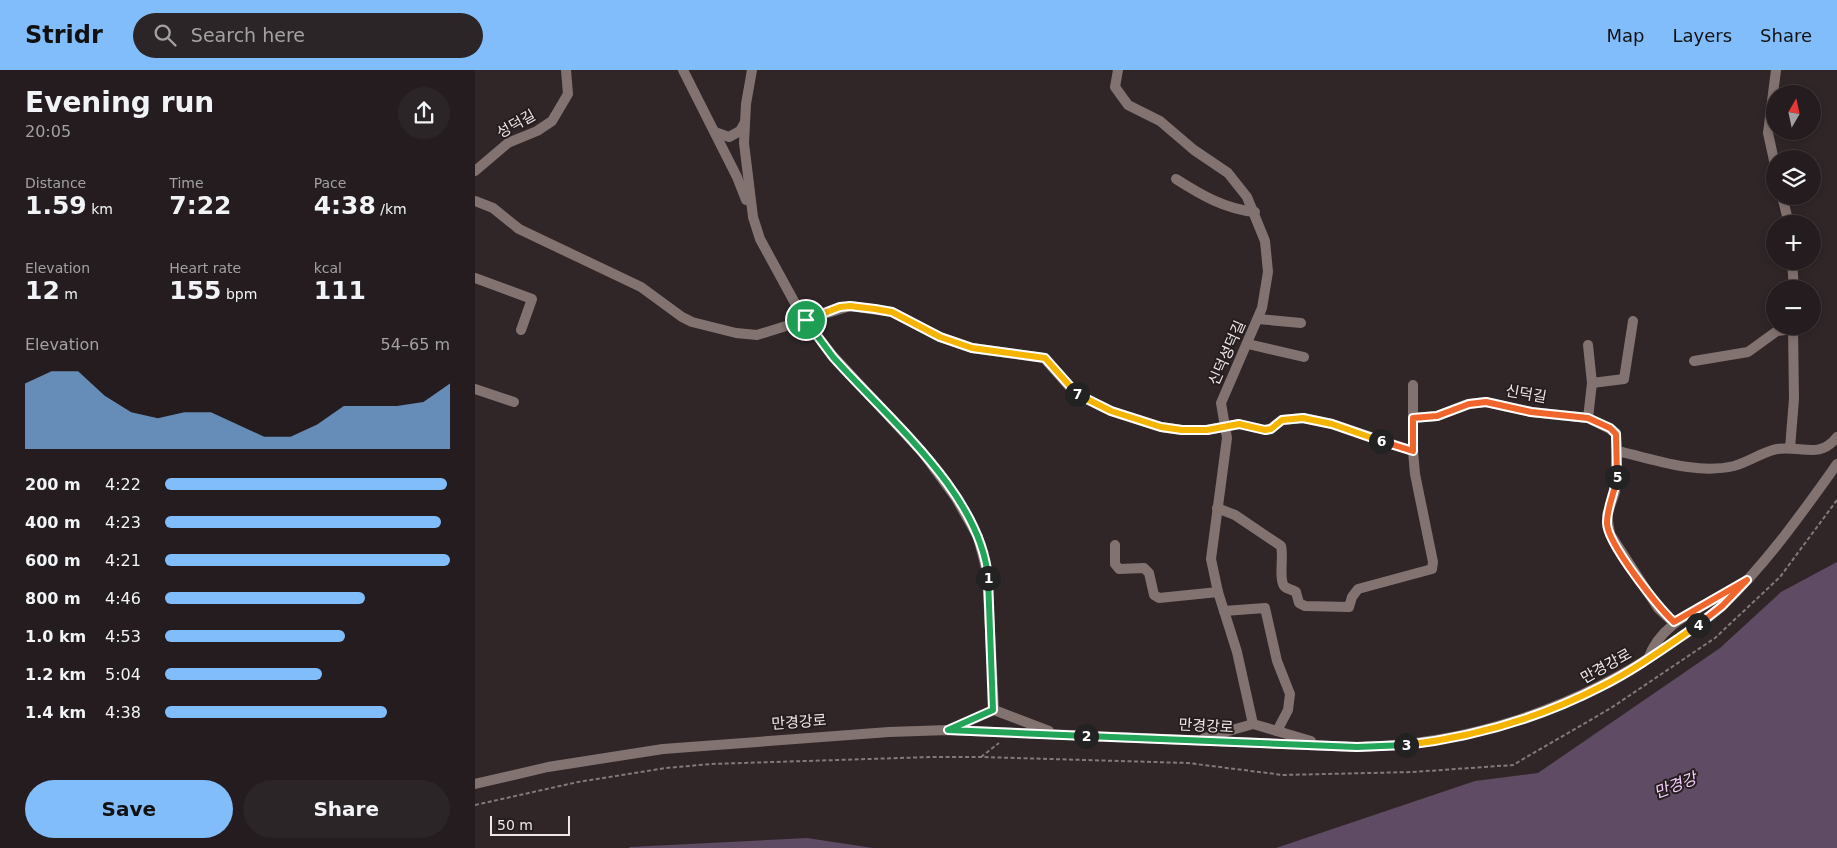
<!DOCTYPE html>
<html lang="en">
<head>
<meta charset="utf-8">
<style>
  body { margin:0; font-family:"DejaVu Sans","Noto Sans KR",sans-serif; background:#2c2527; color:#f1f3f6; height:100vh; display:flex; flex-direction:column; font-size:19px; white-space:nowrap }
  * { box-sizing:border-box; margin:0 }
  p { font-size:16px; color:#a3a1a4 }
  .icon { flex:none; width:28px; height:28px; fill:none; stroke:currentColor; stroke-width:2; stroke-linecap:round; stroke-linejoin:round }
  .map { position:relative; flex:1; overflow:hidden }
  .sheet { display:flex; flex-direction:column; background:#241c1e; width:475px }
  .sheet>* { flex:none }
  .needle { width:32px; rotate:9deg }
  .tools { position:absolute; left:1291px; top:15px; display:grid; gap:10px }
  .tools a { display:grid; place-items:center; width:55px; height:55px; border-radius:50%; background:#241c1e; box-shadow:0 2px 8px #0003,0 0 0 1px #413a3c; font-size:25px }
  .scale { position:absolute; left:15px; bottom:12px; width:80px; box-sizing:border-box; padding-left:5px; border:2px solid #eee7e8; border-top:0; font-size:14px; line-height:18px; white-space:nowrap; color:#eee7e8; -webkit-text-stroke:4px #261d1e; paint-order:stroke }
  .pin { position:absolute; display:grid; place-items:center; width:42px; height:42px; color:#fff; margin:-21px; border:2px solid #fff; border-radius:50%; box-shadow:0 1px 5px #0007 }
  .km { position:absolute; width:25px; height:25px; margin:-12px; border-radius:50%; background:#222; color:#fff; font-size:14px; line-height:25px; text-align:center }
  .round { display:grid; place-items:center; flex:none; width:52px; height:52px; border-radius:26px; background:#2c2527 }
  .overview { display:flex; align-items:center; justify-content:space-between; height:85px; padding:0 25px }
  h1 { font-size:28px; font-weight:800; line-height:38px }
  .stats { display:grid; grid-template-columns:repeat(3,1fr); gap:8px; height:85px; padding:5px 25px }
  .stats div { display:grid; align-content:center }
  .stats b { font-size:25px; font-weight:800 }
  .stats small { font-size:14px; font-weight:400 }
  .stats p { font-size:14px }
  .chart { height:140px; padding:10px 25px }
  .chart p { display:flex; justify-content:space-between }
  .chart svg { width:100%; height:90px; margin-top:5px; fill:#81bdfa; opacity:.7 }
  .action { display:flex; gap:10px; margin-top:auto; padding:10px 25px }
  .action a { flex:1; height:58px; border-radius:30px; background:#81bdfa; color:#111; font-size:20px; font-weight:800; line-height:58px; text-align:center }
  .action a+a { background:#2c2527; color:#f1f3f6 }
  ul { padding:0 25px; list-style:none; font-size:16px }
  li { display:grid; grid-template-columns:80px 60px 1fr; align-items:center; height:38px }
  li i { height:12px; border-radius:6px; background:#81bdfa }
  header { display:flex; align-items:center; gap:30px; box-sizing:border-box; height:70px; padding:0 25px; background:#81bdfa; color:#111 }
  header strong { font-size:24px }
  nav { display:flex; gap:28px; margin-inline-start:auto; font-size:18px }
  .search { width:350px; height:45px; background:#2c2527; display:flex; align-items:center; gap:12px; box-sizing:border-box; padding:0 18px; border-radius:28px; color:#a3a1a4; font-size:19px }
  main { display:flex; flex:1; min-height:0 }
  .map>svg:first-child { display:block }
</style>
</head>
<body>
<header>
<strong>Stridr</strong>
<div class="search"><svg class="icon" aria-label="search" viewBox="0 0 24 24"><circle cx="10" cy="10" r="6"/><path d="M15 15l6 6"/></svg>Search here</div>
<nav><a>Map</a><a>Layers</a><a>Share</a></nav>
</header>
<main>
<section class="sheet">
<div class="overview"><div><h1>Evening run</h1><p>20:05</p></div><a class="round"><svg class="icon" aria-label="share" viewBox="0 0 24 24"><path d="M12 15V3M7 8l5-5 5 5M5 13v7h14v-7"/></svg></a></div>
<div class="stats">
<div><p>Distance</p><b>1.59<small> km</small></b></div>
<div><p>Time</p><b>7:22</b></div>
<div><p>Pace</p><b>4:38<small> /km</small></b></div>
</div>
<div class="stats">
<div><p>Elevation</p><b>12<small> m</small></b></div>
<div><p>Heart rate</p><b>155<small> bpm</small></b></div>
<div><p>kcal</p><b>111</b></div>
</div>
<div class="chart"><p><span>Elevation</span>54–65 m</p>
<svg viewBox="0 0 160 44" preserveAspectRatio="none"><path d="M0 44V12L10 6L20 6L30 18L40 26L50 29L60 26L70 26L80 32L90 38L100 38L110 32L120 23L130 23L140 23L150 21L160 12V44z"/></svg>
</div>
<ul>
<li><b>200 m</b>4:22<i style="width:99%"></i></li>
<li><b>400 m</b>4:23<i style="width:97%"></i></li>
<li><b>600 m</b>4:21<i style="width:100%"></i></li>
<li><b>800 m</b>4:46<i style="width:70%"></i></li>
<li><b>1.0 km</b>4:53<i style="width:63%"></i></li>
<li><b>1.2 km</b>5:04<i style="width:55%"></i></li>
<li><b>1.4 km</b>4:38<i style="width:78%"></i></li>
</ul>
<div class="action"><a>Save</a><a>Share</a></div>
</section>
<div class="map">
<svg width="1362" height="778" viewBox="0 0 1362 778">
  <rect width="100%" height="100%" fill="#302628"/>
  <!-- water -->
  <g fill="#5f4b63">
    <path d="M1362,492v286h-561l199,-67 63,-8 182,-125 61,-56z"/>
    <path d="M332,768l66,10h-244l1,-1z"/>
  </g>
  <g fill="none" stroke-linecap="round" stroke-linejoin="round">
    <!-- path -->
    <g stroke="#82797a" stroke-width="2" stroke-dasharray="4 2.5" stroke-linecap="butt">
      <path d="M506,687l18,-14"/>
      <path d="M0,735l103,-23 88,-14 45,-4 220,-7h50l207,6 95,12 130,-3 100,-7 98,-57 104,-70 65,-61 57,-77"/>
    </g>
    <!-- minor -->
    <g stroke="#837370" stroke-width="10">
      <path d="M208,0l54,107 9,23"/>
      <path d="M277,0l-6,34 -2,39 9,74 7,22 36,66 22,32 15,19 90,97 33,45 22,39 9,35 7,138"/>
      <path d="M643,0l-3,17 13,18 32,16 34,29 34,23 19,24 18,44 3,31 -6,36 -41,95 6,35 -16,121 7,33 19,60 16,72 58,17"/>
      <path d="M240,62l14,5 11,-6 4,-7"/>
      <path d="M1300,95l-7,-32 8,-63"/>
      <path d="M0,101l33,-28 29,-12 15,-10 16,-27 -2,-24"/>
      <path d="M701,109c25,16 49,30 79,33"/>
      <path d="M1307,126l7,28"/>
      <path d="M0,131l18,7 26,21 122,58 41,30 10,5 44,11 21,2 93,-29 42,6 48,25 32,11 72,10 32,36 35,17 50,16 21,3h25l32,-6 26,6 5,-1 12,-9 21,-2 29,6 81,27v-33l24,-2 31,-12 18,-2 45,10 57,6 22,11 6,4 1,18c37,8 79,24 117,15 15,-4 28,-14 43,-17 24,-4 42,11 60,-12"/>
      <path d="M1317,191l2,28"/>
      <path d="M0,208l57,21 -11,31"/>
      <path d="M783,249l43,4"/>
      <path d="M773,274l56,13"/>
      <path d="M1113,275l4,38 -4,35"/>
      <path d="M1219,291l54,-9 29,-21 16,-2"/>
      <path d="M1117,313l32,-4 9,-58"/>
      <path d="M938,315v33"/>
      <path d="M0,319l39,13"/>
      <path d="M1315,378l4,-49 -1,-73"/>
      <path d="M1142,381l-2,41 -8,23 3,19 48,74 16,15"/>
      <path d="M742,438l18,7 46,31c3,10 -3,35 4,41 3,2 8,3 11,5l3,11 6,3 44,1 3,-10 6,-8 74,-20 1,-7 -18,-88 -2,-23"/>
      <path d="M640,475v19l4,5 25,-1 5,5 5,22 5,3 59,-6"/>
      <path d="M749,541l41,-3 12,53 13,33 -2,16 -11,21"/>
      <path d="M1173,589c13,-38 54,-51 86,-71"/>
      <path d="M476,659l43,-19 55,21"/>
      <path d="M729,668l49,-14"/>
      <path d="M0,714l73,-17 115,-18 226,-17 59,-2 409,17c112,-2 220,-39 312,-102 18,-13 38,-25 54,-40 44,-42 79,-92 114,-141"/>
    </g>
  </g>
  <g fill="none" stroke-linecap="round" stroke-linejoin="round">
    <!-- split-1 casing -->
    <g stroke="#fff" stroke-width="10">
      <path id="split-1" d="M331,250c9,13 18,25 27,37 53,60 148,137 155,221"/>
    </g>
    <!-- split-2 casing -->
    <g stroke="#fff" stroke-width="10">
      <path id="split-2" d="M513,508l5,132 -45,20 138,6"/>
    </g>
    <!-- split-3 casing -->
    <g stroke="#fff" stroke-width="10">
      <path id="split-3" d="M611,666l271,11 49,-2"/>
    </g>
    <!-- split-4 casing -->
    <g stroke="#fff" stroke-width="10">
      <path id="split-4" d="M931,675c67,-8 136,-28 196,-59 34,-17 65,-40 96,-61"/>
    </g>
    <!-- split-5 casing -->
    <g stroke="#fff" stroke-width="10">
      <path id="split-5" d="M1142,407c-2,15 -10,30 -10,46 0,20 51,84 67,99l73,-42 -25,26 -24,19"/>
    </g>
    <!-- split-6 casing -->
    <g stroke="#fff" stroke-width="10">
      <path id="split-6" d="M906,371l32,10v-33l24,-2 32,-12 17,-2 45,10 57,6 22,10 6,6 1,43"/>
    </g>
    <!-- split-7 casing -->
    <g stroke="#fff" stroke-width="10">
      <path id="split-7" d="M602,324l34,17 50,16 21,3h25l32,-6 26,6 6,-1 11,-9 21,-2 29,6 49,17"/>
    </g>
    <!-- split-8 casing -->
    <g stroke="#fff" stroke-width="10">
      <path id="split-8" d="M331,250l34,-13 10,-1 25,3 17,3 48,25 32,11 73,10 32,36"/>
    </g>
    <!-- split-1 -->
    <use href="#split-1" stroke="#22a559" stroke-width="6"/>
    <!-- split-2 -->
    <use href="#split-2" stroke="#22a559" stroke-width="6"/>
    <!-- split-3 -->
    <use href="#split-3" stroke="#22a559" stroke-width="6"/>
    <!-- split-4 -->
    <use href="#split-4" stroke="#f5b400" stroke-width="6"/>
    <!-- split-5 -->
    <use href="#split-5" stroke="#f0652b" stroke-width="6"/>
    <!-- split-6 -->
    <use href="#split-6" stroke="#f0652b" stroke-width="6"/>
    <!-- split-7 -->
    <use href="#split-7" stroke="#f5b400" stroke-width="6"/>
    <!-- split-8 -->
    <use href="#split-8" stroke="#f5b400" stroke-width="6"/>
  </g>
  <g text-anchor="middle" stroke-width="4" stroke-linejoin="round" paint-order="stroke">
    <!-- street labels -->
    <g font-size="15" fill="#eee7e8" stroke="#261d1e">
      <text transform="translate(41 54) rotate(-29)" y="5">성덕길</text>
      <text transform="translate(752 283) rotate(-66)" y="5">신덕성덕길</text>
      <text transform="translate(1051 324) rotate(10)" y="5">신덕길</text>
      <text transform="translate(1131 596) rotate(-29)" y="5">만경강로</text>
      <text transform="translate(324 652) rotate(-4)" y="5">만경강로</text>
      <text transform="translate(731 656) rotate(3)" y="5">만경강로</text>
    </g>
    <!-- water labels -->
    <g font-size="16" font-style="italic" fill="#f7d0ff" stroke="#261d1e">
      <text transform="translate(1200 715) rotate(-21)" y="6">만경강</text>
    </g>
  </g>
</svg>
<div class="tools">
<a><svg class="needle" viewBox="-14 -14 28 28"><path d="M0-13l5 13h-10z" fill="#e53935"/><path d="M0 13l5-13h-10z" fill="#a3a1a4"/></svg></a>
<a><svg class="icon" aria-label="layers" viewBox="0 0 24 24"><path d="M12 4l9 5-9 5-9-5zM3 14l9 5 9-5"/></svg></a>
<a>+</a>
<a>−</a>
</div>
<div class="scale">50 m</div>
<div class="pin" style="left:331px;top:250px;background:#1e9e55"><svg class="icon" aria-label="arrive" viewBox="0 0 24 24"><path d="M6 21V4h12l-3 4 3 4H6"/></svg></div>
<b class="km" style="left:513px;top:508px">1</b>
<b class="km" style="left:611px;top:666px">2</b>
<b class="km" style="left:931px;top:675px">3</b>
<b class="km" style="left:1223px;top:555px">4</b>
<b class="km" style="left:1142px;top:407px">5</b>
<b class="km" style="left:906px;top:371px">6</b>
<b class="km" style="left:602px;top:324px">7</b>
</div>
</main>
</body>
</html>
